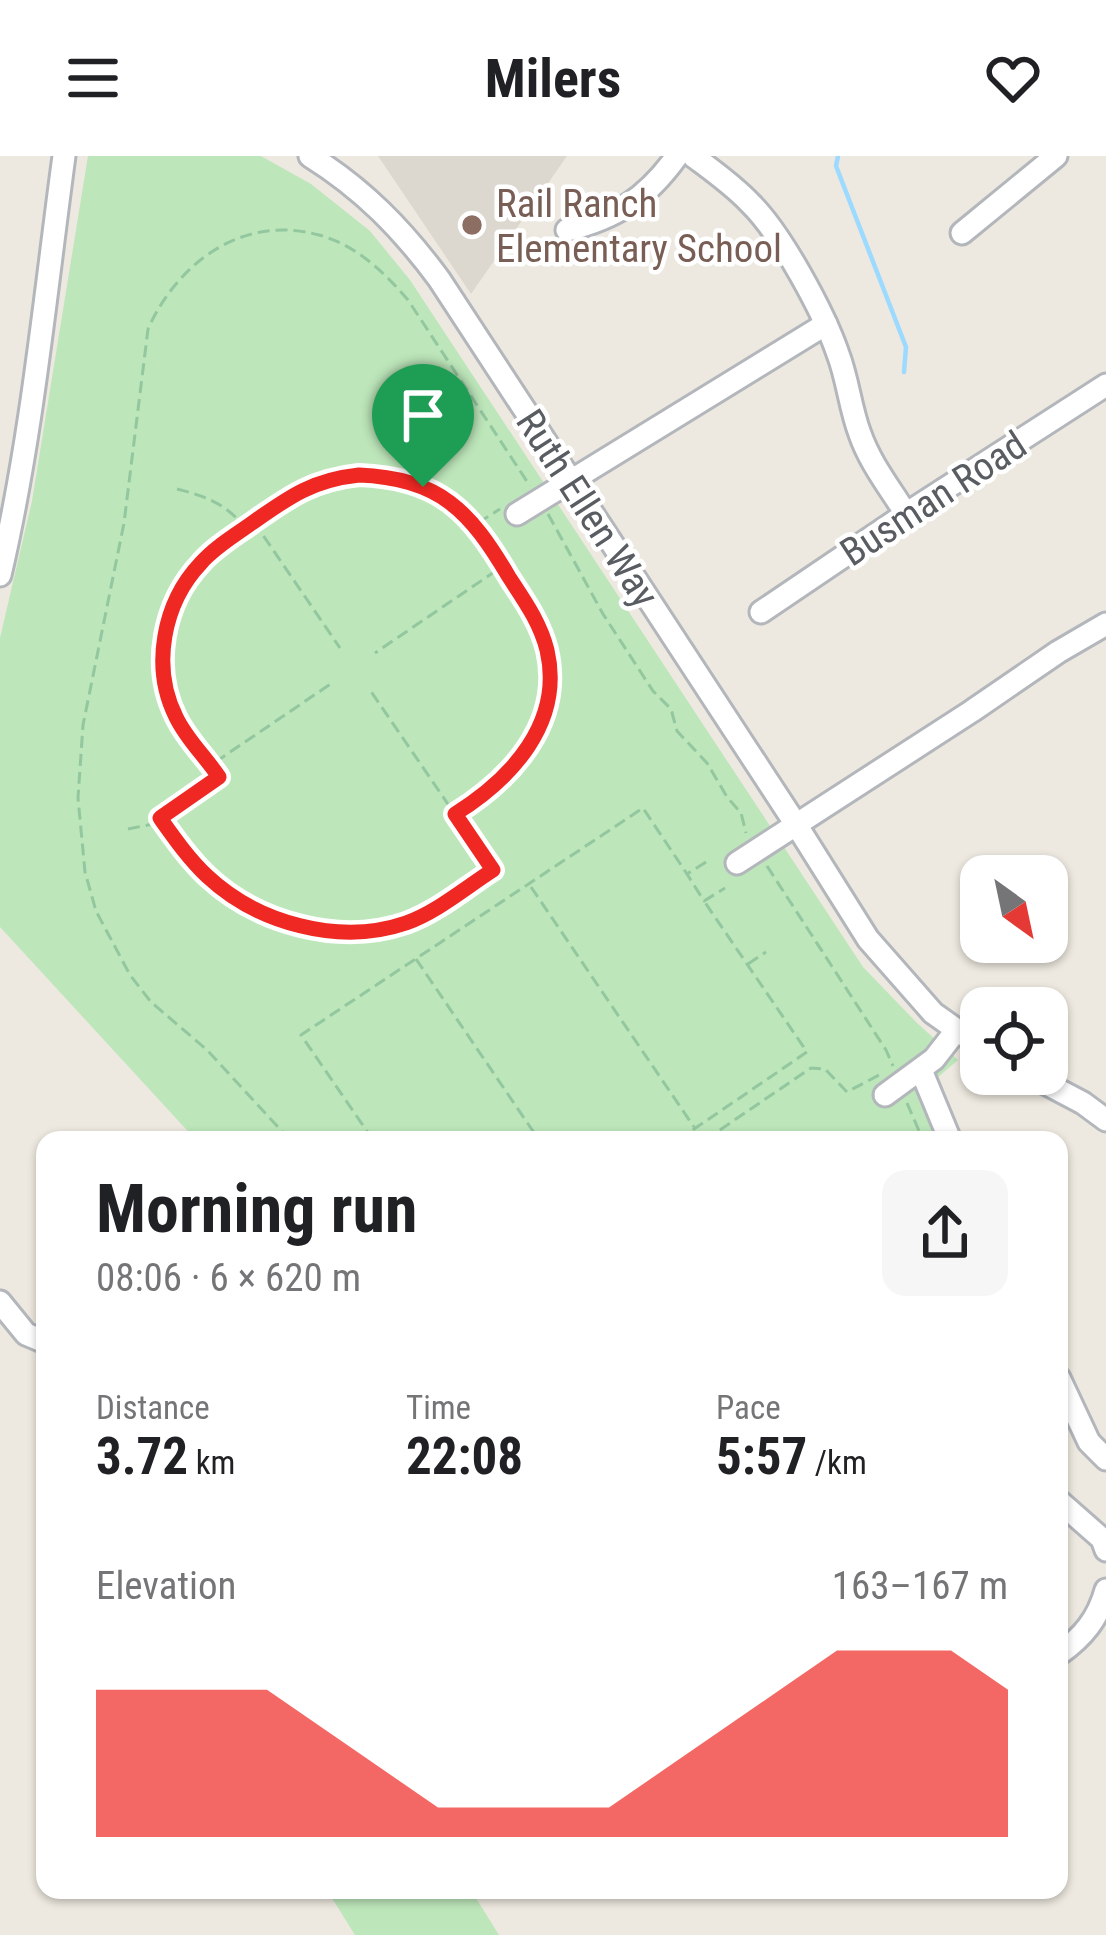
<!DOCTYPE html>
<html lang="en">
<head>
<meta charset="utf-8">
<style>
  body { margin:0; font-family:"Roboto Condensed",sans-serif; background:#f6f6f6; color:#202124; height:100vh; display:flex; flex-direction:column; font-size:45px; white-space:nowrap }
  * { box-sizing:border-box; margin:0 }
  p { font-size:39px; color:#757577 }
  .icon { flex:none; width:66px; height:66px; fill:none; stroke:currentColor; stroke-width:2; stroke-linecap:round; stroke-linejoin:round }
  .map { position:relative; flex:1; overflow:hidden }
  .details { position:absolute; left:36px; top:975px; width:1032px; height:768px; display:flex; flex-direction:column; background:#fff; border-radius:24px; box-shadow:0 3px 9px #0004 }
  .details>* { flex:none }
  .needle { width:78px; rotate:147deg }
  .tools { position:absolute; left:960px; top:699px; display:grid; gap:24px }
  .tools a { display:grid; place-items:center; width:108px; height:108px; border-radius:24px; background:#fff; box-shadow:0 3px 9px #0004; font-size:60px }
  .pin { position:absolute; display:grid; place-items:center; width:102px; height:102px; color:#fff; margin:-123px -51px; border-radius:50% 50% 50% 0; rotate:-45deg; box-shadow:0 0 12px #0007 }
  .pin .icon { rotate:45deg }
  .round { display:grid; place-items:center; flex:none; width:126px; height:126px; border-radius:24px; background:#f6f6f6 }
  .summary { display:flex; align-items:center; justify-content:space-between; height:204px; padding:0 60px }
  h1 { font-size:66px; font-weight:700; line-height:90px }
  .stats { display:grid; grid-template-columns:repeat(3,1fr); gap:18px; height:204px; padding:12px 60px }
  .stats div { display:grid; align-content:center }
  .stats b { font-size:51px; font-weight:700 }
  .stats small { font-size:33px; font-weight:400 }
  .stats p { font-size:33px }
  .chart { height:336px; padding:24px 60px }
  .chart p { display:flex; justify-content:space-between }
  .chart svg { width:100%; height:216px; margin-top:12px; fill:#ef2823; opacity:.7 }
  header { display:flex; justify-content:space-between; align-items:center; height:156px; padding:0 60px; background:#fff; font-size:54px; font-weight:700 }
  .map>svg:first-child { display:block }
</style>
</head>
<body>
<header><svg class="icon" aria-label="menu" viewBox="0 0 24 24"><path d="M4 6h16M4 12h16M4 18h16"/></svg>Milers<svg class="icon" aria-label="heart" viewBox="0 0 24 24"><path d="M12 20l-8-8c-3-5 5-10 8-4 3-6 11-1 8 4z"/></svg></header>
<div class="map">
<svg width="1106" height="1779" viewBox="0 0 1106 1779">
  <rect width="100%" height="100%" fill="#ede9e0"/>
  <!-- education -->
  <path fill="#ddd8cf" d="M378,0h189l-96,138z"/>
  <!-- green -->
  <g fill="#bde6ba">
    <path d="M88,0h173l50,28 59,47 40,49 453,687 54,56 41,37 -41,35 19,45h-740l-196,-213v-289l32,-137z"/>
    <path d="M327,1734h144l28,45h-144z"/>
  </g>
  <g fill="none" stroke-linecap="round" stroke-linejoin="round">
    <!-- stream -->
    <path stroke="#9ddaff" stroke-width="4.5" d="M838,0l-2,10 70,181 -2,25"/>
    <!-- minor casing -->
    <g stroke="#b3b7bb" stroke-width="27">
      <g id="minor">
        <path d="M310,0c53,33 92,73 129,123l358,547 71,113 65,74 48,34"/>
        <path d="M693,0c20,15 40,29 57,47 31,30 74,110 88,151 10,26 12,54 22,80 10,29 30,54 46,80"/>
        <path d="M567,74c49,-12 80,-32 110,-74"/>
        <path d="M962,77l94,-77"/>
        <path d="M517,358l309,-190"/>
        <path d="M0,419c32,-138 45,-279 64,-419"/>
        <path d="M761,456l145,-98 200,-129"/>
        <path d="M737,707l235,-152 86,-59 48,-28"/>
        <path d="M921,914l29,70"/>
        <path d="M1028,918l55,29 23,17"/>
        <path d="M885,939l49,-36 21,-27"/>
        <path d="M0,1146l26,32 19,8"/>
        <path d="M1059,1222l30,64 17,17"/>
        <path d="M1059,1345l43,38 4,11"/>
        <path d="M1059,1498c24,-17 39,-35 47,-64"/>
      </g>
    </g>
    <!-- path -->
    <g stroke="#93c79f" stroke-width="3" stroke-dasharray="12 6" stroke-linecap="butt">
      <path d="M177,333c28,7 50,15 68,39l9,-6 86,126"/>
      <path d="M548,358l55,100 50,77 18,18 6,22 30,32 20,34 14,16 5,20"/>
      <path d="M254,366c17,-13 35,-27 54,-36 56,-24 132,-7 170,40 10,12 17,27 25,40l-128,87"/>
      <path d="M478,367l22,-14"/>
      <path d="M211,609c-54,-58 -69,-140 -10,-202 13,-14 29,-24 44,-35"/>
      <path d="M455,658c62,-39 116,-102 87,-181 -9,-23 -25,-44 -38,-66"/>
      <path d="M160,662c15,21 28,41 47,58 50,47 132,70 199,47 30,-11 59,-36 87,-53l-123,-180"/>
      <path d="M128,673l25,-5 66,-47 -8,-12 121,-82"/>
      <path d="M706,706l-19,12 17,27 21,-13"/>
      <path d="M767,710l119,184 7,16"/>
      <path d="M531,731l163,240"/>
      <path d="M416,803l123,181"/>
      <path d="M748,808l18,-12"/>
      <path d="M907,947l16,37"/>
      <path d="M290,984l-83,-90 -56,-48 -21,-27 -34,-64 -11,-39 -7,-74 5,-73 41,-202 24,-194c30,-67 95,-115 171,-94 37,10 65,37 89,65l122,186"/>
      <path d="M373,984l-72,-105 342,-227 44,66"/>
      <path d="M678,984l129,-88 -103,-151"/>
      <path d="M705,984l106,-72 14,1 22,23 34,-18"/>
      <path d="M360,1734c10,7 19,6 30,0"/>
    </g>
    <!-- minor -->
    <use href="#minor" stroke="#fff" stroke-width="21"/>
  </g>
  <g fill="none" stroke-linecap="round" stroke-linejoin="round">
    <!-- route casing -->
    <g stroke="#fff" stroke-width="24">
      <path id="route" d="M359,319c81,3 111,36 150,102 15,23 31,45 38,73 17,73 -36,129 -92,164l38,56c-28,18 -56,42 -87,53 -67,23 -149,0 -199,-47 -18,-17 -32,-37 -47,-58l59,-41c-14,-21 -32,-37 -43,-60 -25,-50 -13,-114 25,-154 14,-16 33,-27 51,-40 37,-26 60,-43 107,-48z"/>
    </g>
    <!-- route -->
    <use href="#route" stroke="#ef2823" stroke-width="15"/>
  </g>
  <!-- markers -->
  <circle fill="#8d6e63" stroke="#fff" stroke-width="4.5" cx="472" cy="69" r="12"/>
  <g text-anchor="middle" stroke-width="9" stroke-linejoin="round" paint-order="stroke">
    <!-- education labels -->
    <g font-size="39" fill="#785e54" stroke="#fff" text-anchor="start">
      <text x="496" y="61">Rail Ranch<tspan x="496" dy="45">Elementary School</tspan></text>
    </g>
    <!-- street labels -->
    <g font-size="39" fill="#595d62" stroke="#fff">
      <text transform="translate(933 342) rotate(-33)" y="14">Busman Road</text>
      <text transform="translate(588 352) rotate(57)" y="14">Ruth Ellen Way</text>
    </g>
  </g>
</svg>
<div class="tools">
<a><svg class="needle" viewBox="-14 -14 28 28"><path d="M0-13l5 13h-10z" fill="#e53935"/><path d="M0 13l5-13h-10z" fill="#757577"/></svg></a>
<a><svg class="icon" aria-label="locate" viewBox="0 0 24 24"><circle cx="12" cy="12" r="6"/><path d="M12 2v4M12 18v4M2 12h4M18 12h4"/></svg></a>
</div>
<div class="pin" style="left:423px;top:331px;background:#1e9e55"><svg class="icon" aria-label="arrive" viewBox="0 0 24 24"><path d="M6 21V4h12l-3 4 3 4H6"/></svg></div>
<section class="details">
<div class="summary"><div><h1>Morning run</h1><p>08:06 · 6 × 620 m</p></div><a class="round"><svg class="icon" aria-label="share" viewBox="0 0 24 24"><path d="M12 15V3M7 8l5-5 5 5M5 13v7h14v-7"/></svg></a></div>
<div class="stats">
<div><p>Distance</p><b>3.72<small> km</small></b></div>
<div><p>Time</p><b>22:08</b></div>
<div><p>Pace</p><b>5:57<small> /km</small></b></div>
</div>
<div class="chart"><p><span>Elevation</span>163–167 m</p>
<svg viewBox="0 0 160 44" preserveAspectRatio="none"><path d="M0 44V14L10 14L20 14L30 14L40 22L50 30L60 38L70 38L80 38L90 38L100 30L110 22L120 14L130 6L140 6L150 6L160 14V44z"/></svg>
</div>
</section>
</div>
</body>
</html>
